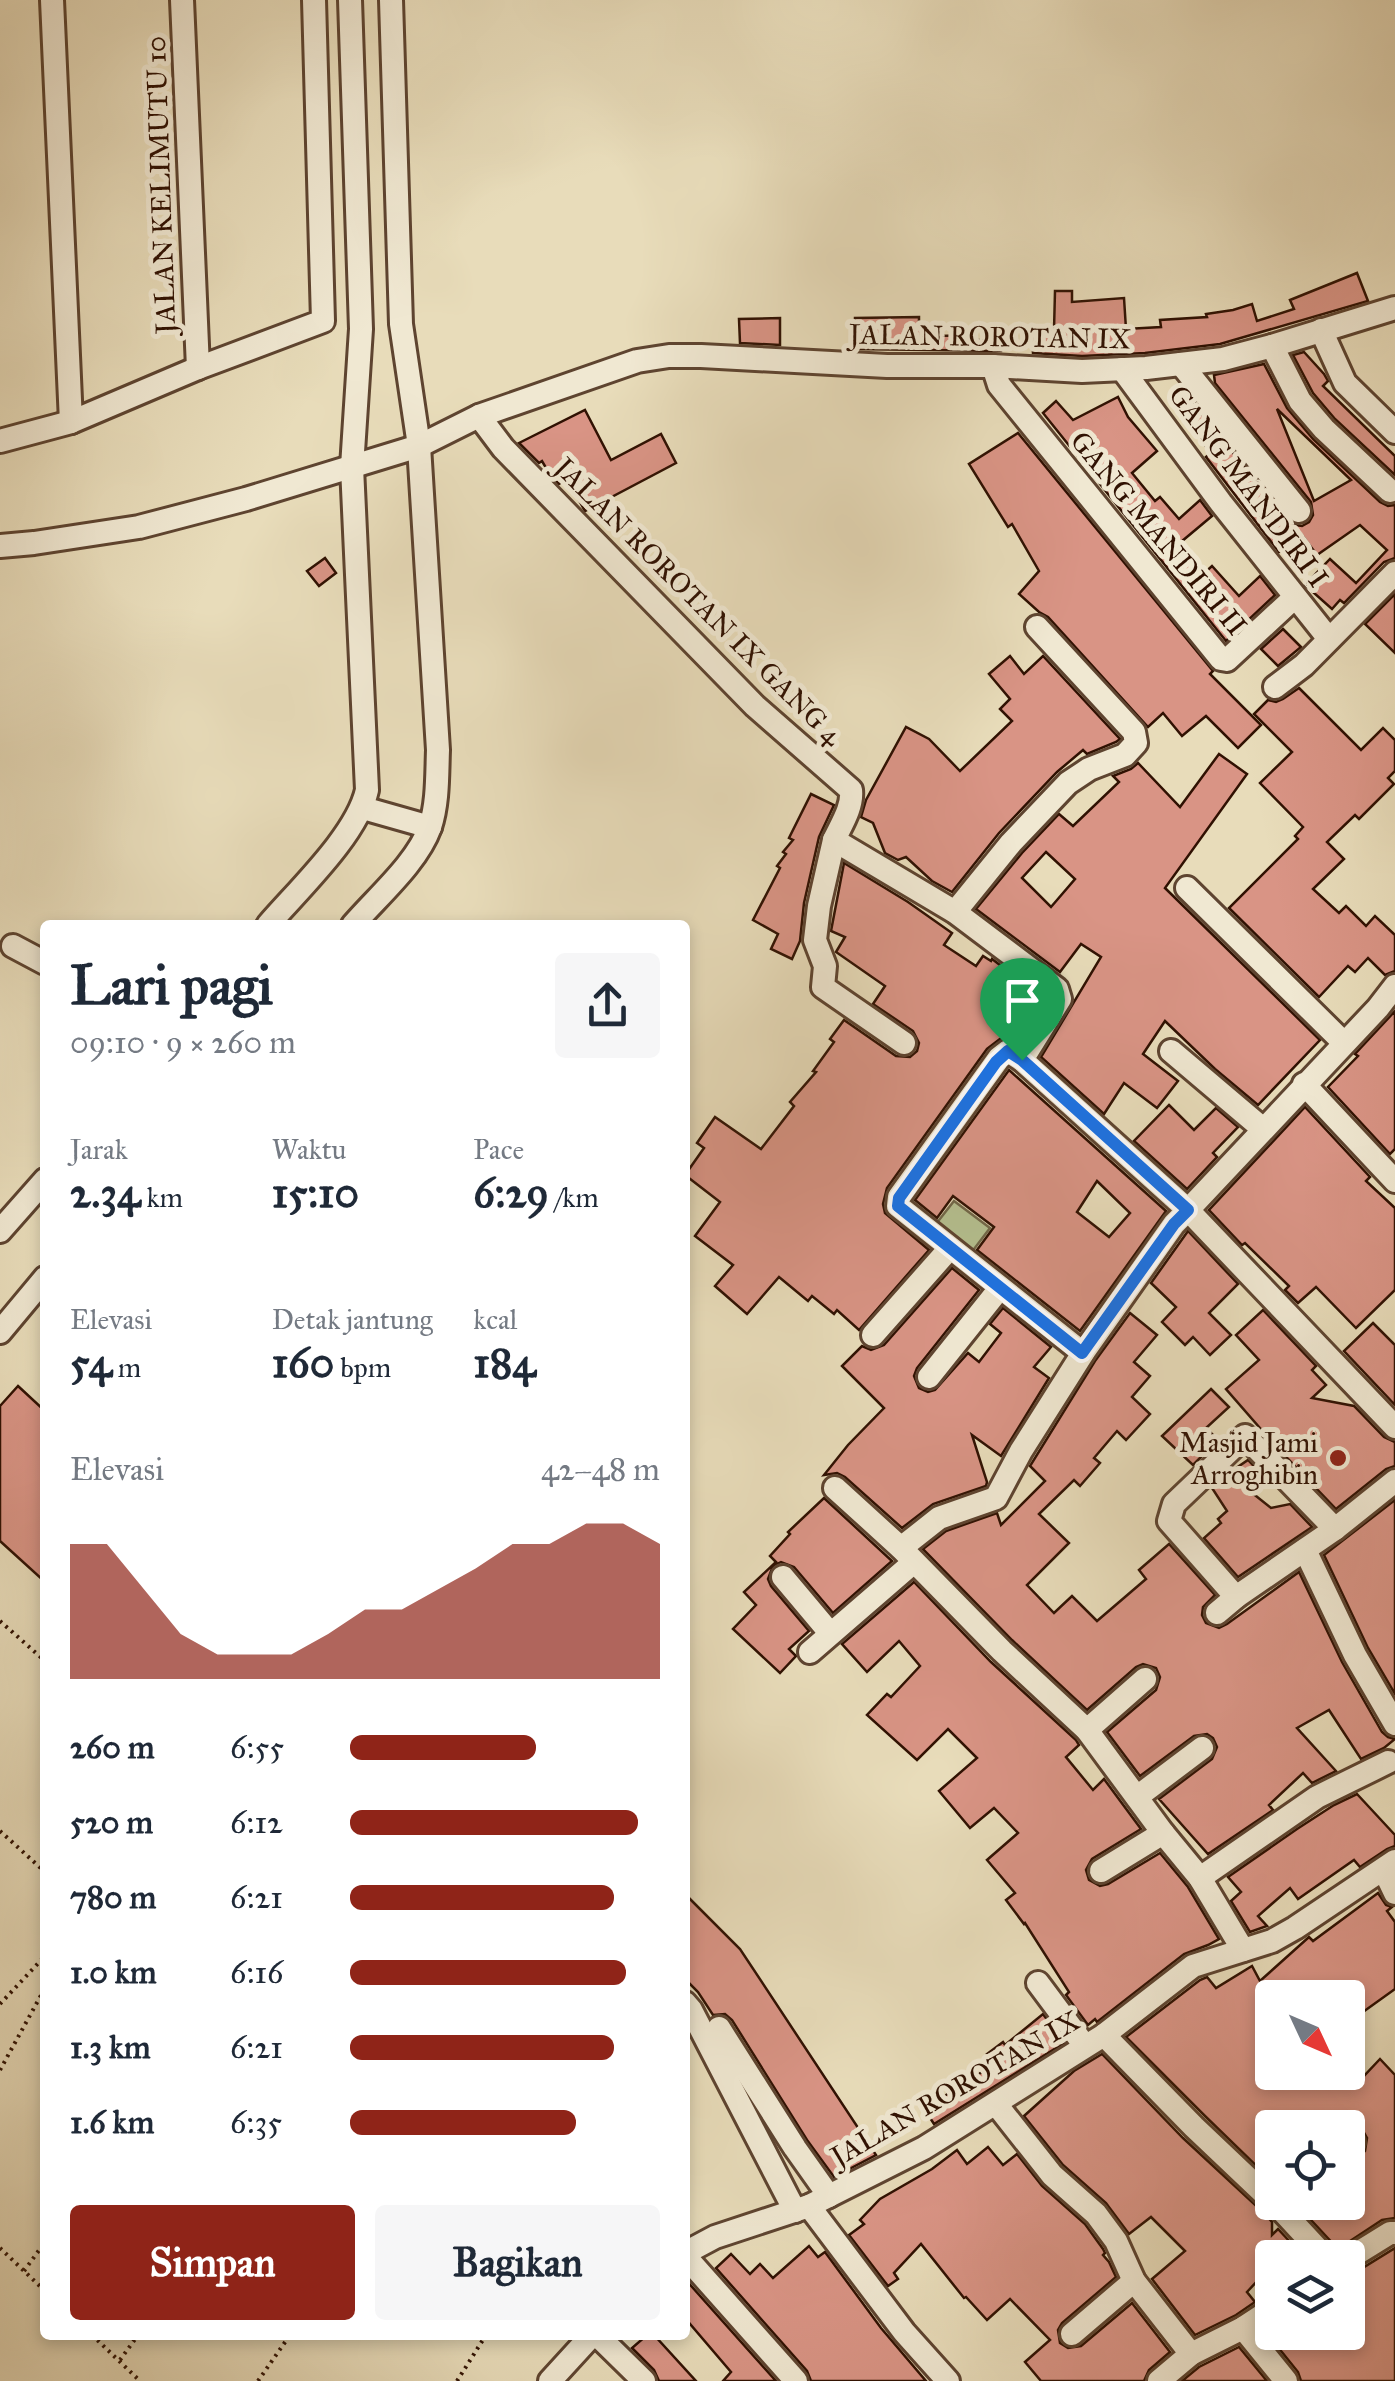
<!DOCTYPE html>
<html lang="id">
<head>
<meta charset="utf-8">
<style>
  body { margin:0; font-family:"IM FELL Great Primer",serif; background:#f6f6f7; color:#1f2937; height:100vh; display:flex; flex-direction:column; font-size:38px; white-space:nowrap }
  * { box-sizing:border-box; margin:0 }
  p { font-size:32px; color:#747a83 }
  .icon { flex:none; width:55px; height:55px; fill:none; stroke:currentColor; stroke-width:2; stroke-linecap:round; stroke-linejoin:round }
  .map { position:relative; flex:1; overflow:hidden }
  .drawer { position:absolute; left:40px; top:920px; width:650px; height:1420px; display:flex; flex-direction:column; background:#fff; border-radius:10px; box-shadow:0 5px 15px #0003 }
  .drawer>* { flex:none }
  .needle { width:65px; rotate:134deg }
  .fabs { position:absolute; left:1255px; top:1980px; display:grid; gap:20px }
  .fabs a { display:grid; place-items:center; width:110px; height:110px; border-radius:10px; background:#fff; box-shadow:0 5px 15px #0003; font-size:50px }
  .pin { position:absolute; display:grid; place-items:center; width:85px; height:85px; color:#fff; margin:-102px -42px; border-radius:50% 50% 50% 0; rotate:-45deg; box-shadow:0 0 10px #0007 }
  .pin .icon { rotate:45deg }
  .round { display:grid; place-items:center; flex:none; width:105px; height:105px; border-radius:10px; background:#f6f6f7 }
  .headline { display:flex; align-items:center; justify-content:space-between; height:170px; padding:0 30px }
  h1 { font-size:55px; font-weight:800; line-height:75px }
  .figures { display:grid; grid-template-columns:repeat(3,1fr); gap:15px; height:170px; padding:10px 30px }
  .figures div { display:grid; align-content:center }
  .figures b { font-size:42px; font-weight:800 }
  .figures small { font-size:28px; font-weight:400 }
  .figures p { font-size:28px }
  .chart { height:280px; padding:20px 30px }
  .chart p { display:flex; justify-content:space-between }
  .chart svg { width:100%; height:180px; margin-top:10px; fill:#8f2418; opacity:.7 }
  .cta { display:flex; gap:20px; margin-top:auto; padding:20px 30px }
  .cta a { flex:1; height:115px; border-radius:10px; background:#8f2418; color:#fff; font-size:40px; font-weight:800; line-height:115px; text-align:center }
  .cta a+a { background:#f6f6f7; color:#1f2937 }
  ul { padding:0 30px; list-style:none; font-size:32px }
  li { display:grid; grid-template-columns:160px 120px 1fr; align-items:center; height:75px }
  li i { height:25px; border-radius:12px; background:#8f2418 }
  .map>svg:first-child { display:block }
</style>
</head>
<body>
<div class="map">
<svg width="1395" height="2381" viewBox="0 0 1395 2381">
  <rect width="100%" height="100%" fill="#e8dcba"/>
  <filter id="stains"><feTurbulence type="fractalNoise" baseFrequency=".002" numOctaves="4"/><feColorMatrix values="0 0 0 0 .2 0 0 0 0 .09 0 0 0 0 .02 0 0 0 .5 -.17"/></filter>
  <radialGradient id="worn" r=".72"><stop offset=".6" stop-color="#630" stop-opacity="0"/><stop offset="1" stop-color="#630" stop-opacity=".3"/></radialGradient>
  <!-- green -->
  <path fill="#b5c090" stroke="#726849" stroke-width="2.5" d="M954,1201l36,27 -22,29 -36,-28z"/>
  <!-- building -->
  <g fill="#d99485" stroke="#301102" stroke-width="2.5" fill-rule="evenodd">
    <path d="M1357,273l11,28 -148,43 -75,9 -63,3 -49,-3 -1,-21 22,-2 1,-39h17v11l52,-4 2,31 35,-2 -1,-7 47,-3 -1,-3 27,-4 19,-6 5,17 37,-12 -4,-9z"/>
    <path d="M919,317v8h19v11l37,-1v5h26v11l-146,-2v-31z"/>
    <path d="M780,318v27l-40,-2 -1,-24z"/>
    <path d="M1304,352l20,22 4,7 -5,5 72,70v19l-60,-56 -22,-26 -20,-38z"/>
    <path d="M1264,364l23,44 26,31 67,63 8,4 7,-1v53l-11,4 -40,41 -4,-3 -8,9 -27,-24 25,-26 26,24 31,-33 -27,-25 -43,30 -15,-20 -23,17 -73,-95 5,-4 -39,-51 12,-10 103,128 8,5 7,1 7,-4 4,-7 -2,-13 -96,-119 -1,-8zM1277,409l74,71 -37,21z"/>
    <path d="M1118,397l10,20 29,34 -25,22 23,28 5,-4 19,22 21,-19 12,16 -37,31 25,30 12,-11 27,30 21,-20 15,19 -49,46 -183,-228 13,-12 17,19z"/>
    <path d="M585,410l26,50 50,-26 15,29 -91,48 -18,-32 -8,5 -10,-11 -7,-12 -3,2 -20,-20z"/>
    <path d="M1018,433l195,238 -3,3 51,51 -23,23 -32,-32 -24,20 -19,-23 -15,14 -100,-110 -9,-5 -20,-18 20,-23 -27,-47 -4,3 -39,-63z"/>
    <path d="M325,558l11,15 -17,13 -12,-15z"/>
    <path d="M1395,594v59l-30,-29z"/>
    <path d="M1283,629l18,18 -23,19 -17,-17z"/>
    <path d="M1010,656l14,18 19,-18 77,83 -4,3 -29,12 -4,-4 -26,22 -58,61 -47,59 -20,-11 -26,-24 -8,3 -13,-7 -12,-30 -12,-6 5,-17 40,-73 23,12 31,32 52,-50 -12,-12 10,-10 -21,-25z"/>
    <path d="M1299,688l62,62 22,-22 12,12v31l-7,7 6,6 -35,35 -4,-4 -28,27 17,17 -31,30 26,24 7,-7 20,20 9,-10 20,19v36l-10,4 -17,-17 -13,14 -7,-6 -29,31 -90,-89 69,-69 -3,-3 8,-9 -43,-44 32,-31 -38,-38 14,-14 8,2 7,-3z"/>
    <path d="M1219,754l28,20 -82,114 155,152 -62,65 -43,-36 -50,-48 -22,33 35,27 -21,27 -33,-25 -20,31 -63,-57 60,-100 -20,-13 -21,28 -84,-63 46,-56 37,-39 14,12 46,-44 -6,-6 18,-7 7,-6 42,44zM1046,852l29,27 -24,28 -29,-29z"/>
    <path d="M811,794l23,11 -15,32 -15,66 -4,38 -8,18 -21,-10 7,-15 -25,-14 27,-52 -3,-2 9,-12 -3,-2 10,-12 -4,-2z"/>
    <path d="M844,863l64,39 44,31 -8,12 32,21 7,-10 8,5 1,-2 50,38 -29,40 -13,2 -13,10 -100,139 -4,16 2,9 44,37 -70,80 -22,-20 -3,4 -22,-18 -4,5 -29,-24 -32,37 -32,-28 18,-21 -38,-29 25,-34 -35,-27 19,-27 -7,-5 18,-26 46,32 33,-43 -4,-4 26,-30 -3,-1 21,-29 -4,-3 14,-19 52,36 14,1 7,-6 2,-8 -6,-12 -40,-27 12,-18 -49,-34 9,-15 -14,-6z"/>
    <path d="M1395,1011v138l-5,5 -62,-67 30,-31 -3,-2z"/>
    <path d="M1009,1070l157,141 -86,120 -103,-81 17,-23 -41,-31 -16,22 -22,-18zM1097,1181l33,32 -21,24 -32,-25z"/>
    <path d="M1169,1105l25,25 22,-22 22,19 -25,26 4,4 -30,32 -53,-48z"/>
    <path d="M1305,1107l65,70 -4,4 29,27v82l-39,38 -40,-41 -18,16 -13,-13 4,-4 -44,-43 -3,2 -33,-35z"/>
    <path d="M1188,1231l50,53 -29,29 22,22 -21,20 -17,-18 -8,8 -23,-23 14,-15 -25,-24z"/>
    <path d="M952,1268l27,22 -62,78 -3,8 5,12 9,4 7,-2 33,-37 11,9 22,-29 -11,-9 13,-16 48,39 -17,20 15,11 -48,78 -29,-21 15,47 -1,4 -53,18 -31,24 -57,-51 -8,-4 -13,2 24,-30 36,-37 -42,-42 20,-20 9,4 13,-5z"/>
    <path d="M1263,1310l53,56 -4,4 14,15 -14,13 42,8 30,31 11,5v24l-9,3 -50,40 -63,-66 -47,-54 33,-29 -23,-25z"/>
    <path d="M1130,1313l27,22 -23,27 16,14 -18,21 18,17 -24,26 -9,-9 -23,27 6,5 -20,23 -6,-6 -35,34 30,29 -42,42 27,28 18,-17 25,25 49,-42 -7,-9 30,-26 46,51 -12,12 -1,8 4,8 13,5 8,-4 72,-52 43,90 40,70 6,5 7,2 -11,9 -23,11 -32,-49 -32,18 39,43 -24,12 -9,-10 -34,32 4,5 -65,44 -49,-55 53,-40 5,-12 -4,-9 -6,-4 -13,2 -54,40 -33,-44 49,-42 4,-13 -4,-9 -13,-4 -7,3 -49,43 -75,-70 -89,-91 23,-18 51,-18 4,12 44,-44 -15,-15 65,-105z"/>
    <path d="M1373,1323l22,22v60l-51,-54z"/>
    <path d="M18,1386l27,25v171l-45,-41v-135z"/>
    <path d="M1211,1389l18,18 -23,21 12,12 -25,25 -31,-29z"/>
    <path d="M1248,1460l15,16 -17,12 25,20 19,-4 22,23 -74,50 -34,-39 17,-15 -3,-4 9,-8 -15,-23 14,-13z"/>
    <path d="M824,1498l68,63 -59,52 -39,-46 -13,-5 -8,4 -5,13 3,7 38,45 -20,18 7,7 -16,17 -47,-44 23,-24 -12,-13 32,-30 -6,-6 20,-22 -2,-2z"/>
    <path d="M1395,1500v194l-27,-46 -44,-93z"/>
    <path d="M914,1582l77,80 85,78 3,5 -13,12 27,33 11,-11 37,50 -49,30 -6,11 3,10 11,6 8,-2 52,-31 28,34 31,52 -11,6 -24,9 -87,68 -2,-3 -7,6 -22,-30 3,-3 -44,-69 -1,1 -18,-24 9,-7 -28,-33 31,-27 -24,-25 -24,20 -31,-37 38,-33 -29,-29 -31,31 -50,-45 20,-21 4,3 29,-31 -21,-25 -32,31 -25,-28z"/>
    <path d="M1357,1794l38,41v11l-8,3 -27,18 -6,-7 -56,39 -8,-11 -32,28 9,10 -17,6 -19,-31 10,-9 -13,-15 69,-48 37,-24z"/>
    <path d="M1378,1893l8,12 6,2 -5,4 8,11v67l-39,28 -8,-13v-6h-76v74h82l8,6 18,-19 15,16v143l-13,2 -44,29 -39,-42 4,-5h45v-39l6,-1 11,-11 2,-13 -4,-7 -8,-4 -83,1v53l-67,-65 -79,-79 74,-57 7,-3 9,11 36,-22 8,15 49,-44 4,4z"/>
    <path d="M685,1894l55,55 136,206 -42,22 -27,-37 -75,-120 -7,-6 -12,1 -15,-23 -13,-13z"/>
    <path d="M1043,2014l21,29 -130,81 -9,-14 35,-25 34,-20 -7,-11 16,-12 2,3z"/>
    <path d="M1102,2054l81,84 81,75 8,9v13l6,-6 27,29h-33v7l-25,27 8,10 -19,13 -41,20 -43,-56 33,-28 -34,-34 -22,17 -23,-31 -43,-38 -39,-49 50,-45z"/>
    <path d="M988,2147l15,18 14,-11 25,32 43,38 18,25 2,4 -2,2 6,7 7,15 -54,46 -4,7 2,13 8,5 13,-2 51,-43 38,49 -21,18 -5,11h-103l-16,-19 25,-22 -40,-41 -23,21 -21,-23 -2,1 -43,-54 -27,29 4,6 -10,7 -39,-51 15,-11 -4,-4 20,-21 52,-30 25,-19 10,14z"/>
    <path d="M809,2246l9,11 7,-5 56,76 45,53h-115l-4,-10 -91,-103 15,-14 19,20 10,-10 13,14z"/>
    <path d="M1395,2248v133h-94l-3,-9 -33,-41 7,-4v5h76v-58l8,-2z"/>
    <path d="M685,2279l91,102h-53l8,-9 -46,-54z"/>
    <path d="M647,2335h7l42,46h-37l-5,-11 -22,-22z"/>
    <path d="M1239,2347l28,34h-85l17,-14z"/>
  </g>
  <g fill="none" stroke-linecap="round" stroke-linejoin="round">
    <!-- minor casing -->
    <g stroke="#5e4430" stroke-width="28">
      <g id="minor">
        <path d="M52,0l19,422"/>
        <path d="M182,0l16,368"/>
        <path d="M1321,330l24,53 50,49"/>
        <path d="M1272,346l28,55 24,28 66,62"/>
        <path d="M1181,364l118,147"/>
        <path d="M993,366l6,19 222,274 6,1 68,-63"/>
        <path d="M1122,369l99,134 108,136"/>
        <path d="M479,416l24,32 252,258 96,84c2,17 -10,35 -17,50l121,72 102,77 3,10 -38,61 166,150 -14,14 -91,129 -62,98 -25,47 -57,20 -38,30"/>
        <path d="M0,441l71,-19 127,-54 125,-47 -9,-321"/>
        <path d="M0,546l34,-3 105,-16 107,-28 173,-53 60,-30 158,-55 32,-5h32l186,10h106l89,5 64,-3 77,-9 49,-13 123,-38"/>
        <path d="M1275,687l29,-22 91,-92"/>
        <path d="M363,808l67,19"/>
        <path d="M834,840l-15,66 -4,34 10,26 -2,21 81,56"/>
        <path d="M1187,888l156,154"/>
        <path d="M955,912l56,-69 57,-60 21,-14 36,-14 11,-12 -2,-11 -97,-105"/>
        <path d="M268,925c30,-35 89,-90 99,-135l-15,-323 9,-138 -11,-329"/>
        <path d="M353,925c25,-29 64,-62 77,-98 8,-24 7,-52 8,-77l-19,-304 -18,-122 -10,-324"/>
        <path d="M13,946l32,17"/>
        <path d="M1395,986l-17,22 -190,202 207,217"/>
        <path d="M1171,1051l92,78"/>
        <path d="M1022,1060l-14,-9 -9,7 -100,139 -1,9 185,147"/>
        <path d="M1304,1084l91,97"/>
        <path d="M0,1231l45,-51"/>
        <path d="M0,1332l45,-54"/>
        <path d="M873,1335l77,-87"/>
        <path d="M929,1377l71,-89"/>
        <path d="M835,1488l66,60 101,103 85,79 76,103 37,45 43,72"/>
        <path d="M1305,1550l50,105 40,69"/>
        <path d="M783,1577l47,56"/>
        <path d="M1236,1597l-67,-76 5,-17 71,-68 90,93"/>
        <path d="M1217,1613l19,-16 99,-68 60,-48"/>
        <path d="M810,1652l104,-90"/>
        <path d="M1087,1730l58,-51"/>
        <path d="M1137,1797l65,-49"/>
        <path d="M1384,1870l11,23"/>
        <path d="M1101,1871l62,-38"/>
        <path d="M1200,1878l117,-81 71,-35"/>
        <path d="M1038,1983l47,63"/>
        <path d="M685,2003l6,7 104,201"/>
        <path d="M719,2028l76,120 34,48"/>
        <path d="M1104,2035l90,92 78,74"/>
        <path d="M996,2104l56,71 44,39 20,27 18,40 57,73 52,-26 29,-19"/>
        <path d="M1348,2148l5,-6"/>
        <path d="M1274,2202l52,56"/>
        <path d="M809,2206l95,126 44,49"/>
        <path d="M685,2253l30,-16 94,-31 115,-58 180,-113 89,-69 79,-25 23,-13 100,-67"/>
        <path d="M685,2256l111,125"/>
        <path d="M1348,2259l42,-26h5"/>
        <path d="M1243,2328l43,53"/>
        <path d="M1072,2334l62,-53"/>
        <path d="M597,2335l47,46"/>
        <path d="M550,2381l42,-46"/>
        <path d="M1159,2381l32,-27"/>
      </g>
    </g>
    <!-- path -->
    <g stroke="#301102" stroke-width="4" stroke-dasharray="2.5 5" stroke-linecap="butt">
      <path d="M0,1621l45,40"/>
      <path d="M0,1831l45,41"/>
      <path d="M0,2004l45,-48"/>
      <path d="M0,2070l45,-82"/>
      <path d="M0,2248l45,43"/>
      <path d="M24,2271l21,-29"/>
      <path d="M92,2335l48,46"/>
      <path d="M120,2360l18,-25"/>
      <path d="M258,2381l32,-46"/>
      <path d="M457,2381l29,-46"/>
    </g>
    <!-- minor -->
    <use href="#minor" stroke="#f0e8d2" stroke-width="22"/>
  </g>
  <g fill="none" stroke-linecap="round" stroke-linejoin="round">
    <!-- route casing -->
    <g stroke="#fff" stroke-width="20">
      <path id="route" d="M1008,1051l14,9 166,150 -14,14 -92,129 -184,-147 1,-8 97,-136z"/>
    </g>
    <!-- route -->
    <use href="#route" stroke="#1a73e8" stroke-width="12"/>
  </g>
  <!-- markers -->
  <circle fill="#8f2418" stroke="#f0e8d2" stroke-width="4" cx="1338" cy="1458" r="10"/>
  <g text-anchor="middle" stroke-width="10" stroke-linejoin="round" paint-order="stroke">
    <!-- street labels -->
    <g font-size="28" fill="#301102" stroke="#f0e8d2">
      <text transform="translate(160 185) rotate(-92)" y="10">JALAN KELIMUTU 10</text>
      <text transform="translate(990 336) rotate(1)" y="10">JALAN ROROTAN IX</text>
      <text transform="translate(1249 486) rotate(53)" y="10">GANG MANDIRI I</text>
      <text transform="translate(1159 533) rotate(50)" y="10">GANG MANDIRI II</text>
      <text transform="translate(699 601) rotate(45)" y="10">JALAN ROROTAN IX GANG 4</text>
      <text transform="translate(955 2088) rotate(-30)" y="10">JALAN ROROTAN IX</text>
    </g>
    <!-- poi labels -->
    <g font-size="28" fill="#301102" stroke="#f0e8d2" text-anchor="end">
      <text x="1318" y="1452">Masjid Jami<tspan x="1318" dy="32">Arroghibin</tspan></text>
    </g>
  </g>
  <rect width="100%" height="100%" filter="url(#stains)"/>
  <rect width="100%" height="100%" fill="url(#worn)"/>
</svg>
<div class="fabs">
<a><svg class="needle" viewBox="-14 -14 28 28"><path d="M0-13l5 13h-10z" fill="#e53935"/><path d="M0 13l5-13h-10z" fill="#747a83"/></svg></a>
<a><svg class="icon" aria-label="locate" viewBox="0 0 24 24"><circle cx="12" cy="12" r="6"/><path d="M12 2v4M12 18v4M2 12h4M18 12h4"/></svg></a>
<a><svg class="icon" aria-label="layers" viewBox="0 0 24 24"><path d="M12 4l9 5-9 5-9-5zM3 14l9 5 9-5"/></svg></a>
</div>
<div class="pin" style="left:1022px;top:1060px;background:#1e9e55"><svg class="icon" aria-label="arrive" viewBox="0 0 24 24"><path d="M6 21V4h12l-3 4 3 4H6"/></svg></div>
<section class="drawer">
<div class="headline"><div><h1>Lari pagi</h1><p>09:10 · 9 × 260 m</p></div><a class="round"><svg class="icon" aria-label="share" viewBox="0 0 24 24"><path d="M12 15V3M7 8l5-5 5 5M5 13v7h14v-7"/></svg></a></div>
<div class="figures">
<div><p>Jarak</p><b>2.34<small> km</small></b></div>
<div><p>Waktu</p><b>15:10</b></div>
<div><p>Pace</p><b>6:29<small> /km</small></b></div>
</div>
<div class="figures">
<div><p>Elevasi</p><b>54<small> m</small></b></div>
<div><p>Detak jantung</p><b>160<small> bpm</small></b></div>
<div><p>kcal</p><b>184</b></div>
</div>
<div class="chart"><p><span>Elevasi</span>42–48 m</p>
<svg viewBox="0 0 160 44" preserveAspectRatio="none"><path d="M0 44V11L10 11L20 22L30 33L40 38L50 38L60 38L70 33L80 27L90 27L100 22L110 17L120 11L130 11L140 6L150 6L160 11V44z"/></svg>
</div>
<ul>
<li><b>260 m</b>6:55<i style="width:60%"></i></li>
<li><b>520 m</b>6:12<i style="width:93%"></i></li>
<li><b>780 m</b>6:21<i style="width:85%"></i></li>
<li><b>1.0 km</b>6:16<i style="width:89%"></i></li>
<li><b>1.3 km</b>6:21<i style="width:85%"></i></li>
<li><b>1.6 km</b>6:35<i style="width:73%"></i></li>
</ul>
<div class="cta"><a>Simpan</a><a>Bagikan</a></div>
</section>
</div>
</body>
</html>
